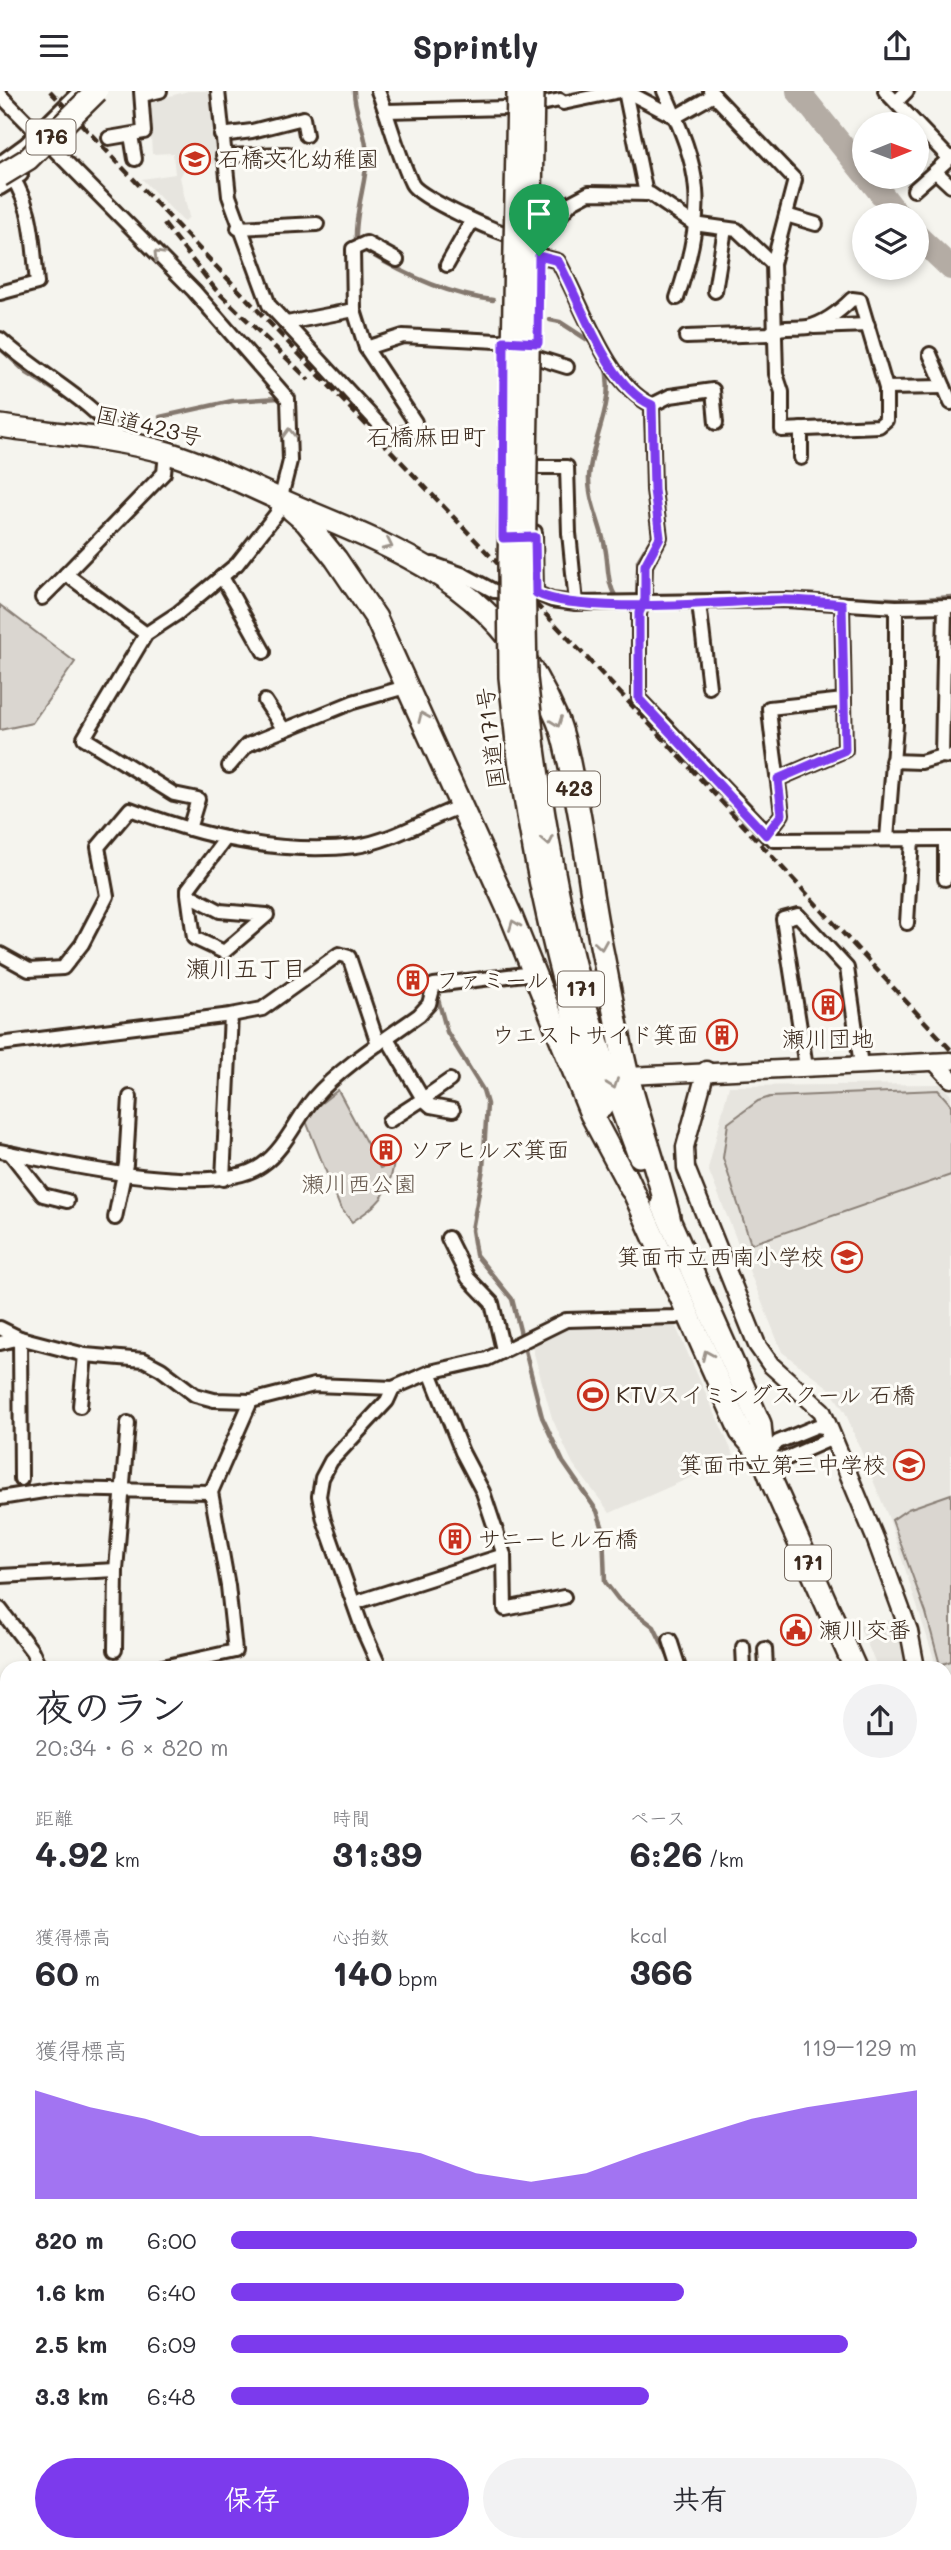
<!DOCTYPE html>
<html lang="ja">
<head>
<meta charset="utf-8">
<style>
  body { margin:0; font-family:Mali,"Klee One",sans-serif; background:#f2f2f3; color:#2b2b33; height:100vh; display:flex; flex-direction:column; font-size:26px; white-space:nowrap }
  * { box-sizing:border-box; margin:0 }
  p { font-size:23px; color:#7c7c81 }
  .icon { flex:none; width:38px; height:38px; fill:none; stroke:currentColor; stroke-width:2; stroke-linecap:round; stroke-linejoin:round }
  .map { position:relative; flex:1; overflow:hidden }
  .sheet { position:absolute; left:0px; top:1570px; width:952px; height:891px; display:flex; flex-direction:column; background:#fff; border-radius:21px 21px 0 0; box-shadow:0 4px 10px #0003 }
  .sheet>* { flex:none }
  .needle { width:46px; rotate:89deg }
  .controls { position:absolute; left:852px; top:21px; display:grid; gap:14px }
  .controls a { display:grid; place-items:center; width:77px; height:77px; border-radius:50%; background:#fff; box-shadow:0 4px 10px #0003; font-size:35px }
  .pin { position:absolute; display:grid; place-items:center; width:60px; height:60px; color:#fff; margin:-72px -30px; border-radius:50% 50% 50% 0; rotate:-45deg; box-shadow:0 0 7px #0007 }
  .pin .icon { rotate:45deg }
  .round { display:grid; place-items:center; flex:none; width:74px; height:74px; border-radius:37px; background:#f2f2f3 }
  .summary { display:flex; align-items:center; justify-content:space-between; height:119px; padding:0 35px }
  h1 { font-size:38px; font-weight:700; line-height:52px }
  .stats { display:grid; grid-template-columns:repeat(3,1fr); gap:10px; height:119px; padding:7px 35px }
  .stats div { display:grid; align-content:center }
  .stats b { font-size:35px; font-weight:700 }
  .stats small { font-size:19px; font-weight:400 }
  .stats p { font-size:19px }
  .chart { height:196px; padding:14px 35px }
  .chart p { display:flex; justify-content:space-between }
  .chart svg { width:100%; height:126px; margin-top:7px; fill:#7c3aed; opacity:.7 }
  .button { display:flex; gap:14px; margin-top:auto; padding:14px 35px }
  .button a { flex:1; height:80px; border-radius:42px; background:#7c3aed; color:#fff; font-size:28px; font-weight:700; line-height:80px; text-align:center }
  .button a+a { background:#f2f2f3; color:#2b2b33 }
  ul { padding:0 35px; list-style:none; font-size:23px }
  li { display:grid; grid-template-columns:112px 84px 1fr; align-items:center; height:52px }
  li i { height:18px; border-radius:9px; background:#7c3aed }
  header { display:flex; justify-content:space-between; align-items:center; height:91px; padding:0 35px; background:#fff; font-size:32px; font-weight:700 }
  .map>svg:first-child { display:block }
</style>
</head>
<body>
<header><svg class="icon" aria-label="menu" viewBox="0 0 24 24"><path d="M4 6h16M4 12h16M4 18h16"/></svg>Sprintly<svg class="icon" aria-label="share" viewBox="0 0 24 24"><path d="M12 15V3M7 8l5-5 5 5M5 13v7h14v-7"/></svg></header>
<div class="map">
<svg width="951" height="2459" viewBox="0 0 951 2459">
  <rect width="100%" height="100%" fill="#f5f4ee"/>
  <filter id="ink" filterUnits="userSpaceOnUse"><feTurbulence type="fractalNoise" baseFrequency=".0143" numOctaves="2"/><feDisplacementMap in="SourceGraphic" scale="14" xChannelSelector="R" yChannelSelector="G"/><feConvolveMatrix kernelMatrix="1 2 1 2 8 2 1 2 1" color-interpolation-filters="sRGB"/></filter>
  <g filter="url(#ink)">
    <!-- built -->
    <g fill="#e7e5df">
      <path d="M188,0h26l3,72 -33,7 -4,7 9,40 -5,5 -42,-43 33,-5 -2,-21 -21,1 -3,-52z"/>
      <path d="M940,993l11,11v626l-6,-9v-44h-8l-48,-149 -44,-107 -16,-24 -47,-36 -74,-183 21,-83z"/>
      <path d="M579,1233l96,1 60,133 -125,55 -37,-49 -9,-19 -12,-27 -21,-75 34,-18z"/>
      <path d="M896,1528l12,49h-30l-19,-42z"/>
    </g>
    <!-- green -->
    <g fill="#dad6d0" stroke="#8a8077" stroke-width="2">
      <path d="M0,514l75,57 -43,61 -32,7z"/>
      <path d="M338,999l42,78 14,-5c-6,34 -14,40 -42,59l-12,-15 -34,-86 5,-10z"/>
      <path d="M938,999l13,15v70l-200,69 -28,-86 5,-35 30,-22 12,-4z"/>
      <path d="M951,1403v167l-11,4 -14,-52 -34,-93 16,-11z"/>
      <path d="M0,2294l7,30v130h30l1,5h-38z"/>
      <path d="M55,2454h110l3,5h-107z"/>
    </g>
    <g fill="none" stroke-linecap="round" stroke-linejoin="round">
      <!-- stream -->
      <g stroke="#84786e" stroke-width="4.5">
        <path d="M354,0c0,22 13,41 13,65 -1,28 -12,54 -11,83"/>
        <path d="M366,160c39,24 81,44 127,49"/>
        <path d="M550,229l10,2 34,22"/>
        <path d="M0,257l27,25 45,28"/>
        <path d="M605,274c11,39 -14,75 -16,112 -1,22 12,48 16,70 4,18 1,36 12,52"/>
        <path d="M645,321l6,103"/>
        <path d="M160,326l72,-16 47,-3"/>
        <path d="M639,494l-1,-24 11,-18"/>
        <path d="M818,505l97,4 36,-3"/>
        <path d="M438,908l9,33 36,58 4,14 -4,65 -11,61 4,25 36,44 30,118 21,45 34,49 6,18 2,53 13,17 36,28 18,37"/>
        <path d="M945,1839l5,1"/>
      </g>
      <!-- river -->
      <g stroke="#b4aca4" stroke-width="24">
        <path d="M798,0l66,82"/>
        <path d="M868,86l30,38"/>
        <path d="M917,145l34,32"/>
      </g>
      <!-- street casing -->
      <g stroke="#3b2a1e" stroke-width="18">
        <g id="street">
          <path d="M218,0l11,105 40,109 121,131 24,-5 1,-9 -49,-74 -12,-38 -1,-61 13,-6 31,17"/>
          <path d="M378,0c12,30 20,64 34,93 7,14 89,51 106,53"/>
          <path d="M625,0l21,103"/>
          <path d="M626,0l49,26 39,-22"/>
          <path d="M664,0c13,30 30,66 32,99 3,34 -8,76 -19,108"/>
          <path d="M710,0l85,89 -22,84 3,110 6,18v38l97,-4 7,-6v-32"/>
          <path d="M885,0l64,67"/>
          <path d="M0,4l194,196 94,108 2,62 -13,52 -40,51 -59,49 -32,21 -62,104 90,56 24,5 -9,30"/>
          <path d="M143,4l17,-4"/>
          <path d="M896,11l11,-11"/>
          <path d="M541,13l19,-4 3,3 57,-12"/>
          <path d="M386,20l122,-3"/>
          <path d="M131,44l4,24"/>
          <path d="M221,44l31,-4 51,-13 3,17"/>
          <path d="M109,47l35,-6 -3,-41"/>
          <path d="M223,65l65,-2"/>
          <path d="M0,72l26,-19 54,-53"/>
          <path d="M936,81l15,14"/>
          <path d="M0,97l21,-13"/>
          <path d="M914,99l37,-33"/>
          <path d="M786,124l30,9"/>
          <path d="M238,137l79,-4"/>
          <path d="M540,139l11,-4 21,-24 17,-9 61,1 44,30 43,6 36,34"/>
          <path d="M539,165l19,5c24,42 49,124 94,144"/>
          <path d="M447,174l25,-44"/>
          <path d="M715,200l10,-62"/>
          <path d="M0,202l37,-10c-5,-50 -3,-79 -35,-121"/>
          <path d="M287,232l67,-13"/>
          <path d="M814,236l54,-2"/>
          <path d="M686,246l83,-3c11,-9 25,-5 39,-7 17,-4 32,-16 44,-28l8,1 26,88 58,-1"/>
          <path d="M0,248c42,38 91,60 125,105"/>
          <path d="M366,257l37,-12 113,6"/>
          <path d="M930,263l21,49"/>
          <path d="M538,267l29,9"/>
          <path d="M716,332l-3,-33 -43,6 -18,9 2,85 6,47 -15,28 -1,35 -5,13v86l135,141 177,-1"/>
          <path d="M801,338v29"/>
          <path d="M535,376h32l2,66 7,70"/>
          <path d="M535,441l1,61"/>
          <path d="M433,473l31,11 -6,4"/>
          <path d="M464,484l30,16 42,2 16,7 24,3 210,-3 110,7 55,-1"/>
          <path d="M222,486l42,75"/>
          <path d="M42,507l24,-24"/>
          <path d="M699,512l10,84"/>
          <path d="M945,516l-3,149 9,1"/>
          <path d="M146,543l-80,-60 98,-101 2,-20"/>
          <path d="M265,610l19,29"/>
          <path d="M892,670l29,1 21,-6"/>
          <path d="M229,675l18,-21 106,-43 56,-16"/>
          <path d="M778,688l67,-29 -3,-146"/>
          <path d="M766,744l16,-21c-4,-36 -10,-70 -13,-106l75,-8"/>
          <path d="M887,748l9,-114v-118"/>
          <path d="M945,748v40"/>
          <path d="M188,803l32,17 47,4 -43,37 -30,-14 -6,-44v-5l38,-51"/>
          <path d="M907,832l5,-84"/>
          <path d="M0,863l29,16 34,-2 19,-24 25,-48 -9,-49 32,-38c70,27 150,46 226,37 36,-5 72,-28 106,-40"/>
          <path d="M387,947l36,61 -34,22"/>
          <path d="M0,953l231,-29 31,-6 77,-55 10,3 29,87"/>
          <path d="M806,976l-23,-148 15,-4 49,53 14,97"/>
          <path d="M450,989l-27,19 8,7 22,4"/>
          <path d="M0,1060c57,12 215,48 262,14 23,-16 35,-47 52,-67 26,-30 73,-60 105,-83l10,-11 5,-19 99,-12"/>
          <path d="M10,1062l33,42 24,6"/>
          <path d="M223,1088l8,-164"/>
          <path d="M115,1127l11,-54 4,-67"/>
          <path d="M448,1147l20,40 24,25 11,47"/>
          <path d="M0,1237l20,10 65,17 59,5 17,9 34,26 19,5 37,1 63,-16 79,3 37,-16 57,-13 79,-39 110,-3 11,-5"/>
          <path d="M0,1252l20,-5 1,141"/>
          <path d="M430,1281l32,80 21,40 21,63 1,54 59,-12"/>
          <path d="M80,1315l5,-51"/>
          <path d="M817,1335l13,2 -4,13 -41,18 -22,-2 15,-15z"/>
          <path d="M0,1407l56,-9 155,3"/>
          <path d="M0,1485l116,-6"/>
          <path d="M354,1512l150,-48"/>
          <path d="M0,1518l32,42 8,17"/>
          <path d="M670,1549l9,28"/>
          <path d="M743,1556l1,21"/>
          <path d="M765,1558l1,19"/>
          <path d="M115,1559l1,-80 12,-147"/>
          <path d="M158,1577l77,-17 -7,-65 -17,-94 40,-91"/>
          <path d="M380,1577l-17,-38 -39,-110 -5,-24 3,-18 9,-17 56,-60 6,-13"/>
          <path d="M0,1747l7,-2"/>
          <path d="M945,1765l6,-2"/>
          <path d="M0,1801l7,-3"/>
          <path d="M945,2016l6,-12"/>
          <path d="M945,2078l6,2"/>
          <path d="M945,2109l6,-13"/>
          <path d="M945,2120l6,2"/>
          <path d="M945,2159l6,2"/>
          <path d="M945,2184l6,2"/>
          <path d="M0,2185l7,-1"/>
          <path d="M0,2258l7,-1"/>
          <path d="M0,2280l7,29"/>
          <path d="M945,2286h6"/>
          <path d="M945,2412l6,-1"/>
          <path d="M42,2454l2,5"/>
          <path d="M251,2454l4,5"/>
          <path d="M352,2454l2,5"/>
          <path d="M418,2454l1,5"/>
          <path d="M477,2454l1,5"/>
          <path d="M585,2454l1,5"/>
          <path d="M638,2454l3,5"/>
          <path d="M808,2454l1,5"/>
          <path d="M839,2454l5,5"/>
          <path d="M880,2454v5"/>
          <path d="M316,2459l8,-5"/>
          <path d="M528,2459l4,-5"/>
        </g>
      </g>
      <!-- secondary casing -->
      <g stroke="#3b2a1e" stroke-width="21">
        <g id="secondary">
          <path d="M935,971l16,17"/>
          <path d="M706,979l-21,77 1,21 71,177 14,20 51,46 53,127 34,93 7,37"/>
          <path d="M628,985l323,-15"/>
          <path d="M945,1657h6"/>
          <path d="M945,1933h6"/>
          <path d="M0,2003l7,-3"/>
        </g>
      </g>
      <!-- highway casing -->
      <g stroke="#3b2a1e" stroke-width="26">
        <g id="highway">
          <path d="M0,335c55,8 114,11 168,27 49,15 94,40 141,59 116,48 195,84 248,207 9,21 12,46 17,68 12,56 17,112 29,168 8,40 15,81 25,121 12,47 29,93 41,141"/>
          <path d="M292,419l14,12 30,37 40,59 135,298 80,198 40,75"/>
          <path d="M534,658c10,72 22,144 40,215 16,65 42,129 65,192"/>
          <path d="M518,660c17,122 43,239 84,356"/>
          <path d="M627,1086l114,255 22,25"/>
          <path d="M662,1113l98,220 3,33 10,27 82,184"/>
          <path d="M945,1777l6,14"/>
        </g>
      </g>
      <!-- street -->
      <use href="#street" stroke="#fdfcf7" stroke-width="12"/>
      <!-- secondary -->
      <use href="#secondary" stroke="#fdfcf7" stroke-width="16"/>
      <!-- highway -->
      <use href="#highway" stroke="#fdfcf7" stroke-width="21"/>
      <!-- rail -->
      <g stroke="#3b2a1e" stroke-width="4.5" stroke-dasharray="10 5" stroke-linecap="butt">
        <path d="M50,0l608,642 293,317"/>
        <path d="M164,133l52,66 93,90"/>
      </g>
      <!-- highway-bridge casing -->
      <g stroke="#3b2a1e" stroke-width="26" stroke-linecap="butt">
        <g id="highway-bridge">
          <path d="M518,0l-9,474 1,112 8,74"/>
          <path d="M533,0l-9,477 2,110 8,71"/>
          <path d="M0,85l28,-17 69,-68"/>
        </g>
      </g>
      <!-- highway-bridge -->
      <use href="#highway-bridge" stroke="#fdfcf7" stroke-width="21"/>
    </g>
    <!-- one-way arrows -->
    <defs><path id="oneway-chevron" d="M-2-3.5L2.5 0L-2 3.5" fill="none" stroke-width="1.6" stroke-linecap="round" stroke-linejoin="round" transform="scale(1.75)"/></defs>
    <g stroke="#9c938a">
      <use href="#oneway-chevron" transform="translate(158 164) rotate(-134)"/>
      <use href="#oneway-chevron" transform="translate(289 342) rotate(-92)"/>
      <use href="#oneway-chevron" transform="translate(388 454) rotate(26)"/>
      <use href="#oneway-chevron" transform="translate(423 626) rotate(-114)"/>
      <use href="#oneway-chevron" transform="translate(557 631) rotate(70)"/>
      <use href="#oneway-chevron" transform="translate(548 750) rotate(79)"/>
      <use href="#oneway-chevron" transform="translate(514 834) rotate(-111)"/>
      <use href="#oneway-chevron" transform="translate(601 854) rotate(81)"/>
      <use href="#oneway-chevron" transform="translate(613 993) rotate(70)"/>
      <use href="#oneway-chevron" transform="translate(707 1264) rotate(-114)"/>
    </g>
  </g>
  <g fill="none" stroke-linecap="round" stroke-linejoin="round" filter="url(#ink)">
    <!-- route casing -->
    <g stroke="#fff" stroke-width="14">
      <path id="route" d="M539,165l-1,87 -34,-2 -1,197 32,-1 1,56c46,23 188,8 246,7 20,0 40,2 60,4l3,146 -67,29 4,35 -16,21 -127,-136v-86l6,-13v-35l15,-28 -6,-47 -2,-85c-45,-19 -71,-103 -94,-144l-19,-5"/>
    </g>
    <!-- route -->
    <use href="#route" stroke="#7c3aed" stroke-width="9"/>
  </g>
  <!-- icons -->
  <defs>
    <g id="school-ring" transform="scale(1.575)"><circle r="9.5" fill="#fdfcf7" stroke="#c8321e" stroke-width="1.5"/><path d="M0-5L7-2L0 1L-7-2ZM-4 1L0 2.5L4 1V4Q0 6-4 4Z" fill="#c8321e"/></g>
    <g id="building-ring" transform="scale(1.575)"><circle r="9.5" fill="#fdfcf7" stroke="#c8321e" stroke-width="1.5"/><path d="M-4-6H4V6H1V3H-1V6H-4ZM-2.5-4.3h1.7v1.8h-1.7ZM.8-4.3h1.7v1.8H.8ZM-2.5-1h1.7V.8h-1.7ZM.8-1h1.7V.8H.8Z" fill="#c8321e"/></g>
    <g id="stadium-ring" transform="scale(1.575)"><circle r="9.5" fill="#fdfcf7" stroke="#c8321e" stroke-width="1.5"/><path d="M0-5a6.5 5 0 1 0 0 10a6.5 5 0 1 0 0-10ZM-3.5-1.8h7v3.6h-7Z" fill="#c8321e"/></g>
    <g id="civic-ring" transform="scale(1.575)"><circle r="9.5" fill="#fdfcf7" stroke="#c8321e" stroke-width="1.5"/><path d="M-.6-6.5H3V-4.5H.6V-3L4-1V1h2V6H-6V1h2V-1L-.6-3ZM-1.2 2.5V6h2.4V2.5Z" fill="#c8321e"/></g>
  </defs>
  <g fill-rule="evenodd">
    <use href="#school-ring" x="195" y="68"/>
    <use href="#building-ring" x="413" y="889"/>
    <use href="#building-ring" x="828" y="914"/>
    <use href="#building-ring" x="722" y="944"/>
    <use href="#building-ring" x="386" y="1059"/>
    <use href="#school-ring" x="847" y="1166"/>
    <use href="#stadium-ring" x="593" y="1304"/>
    <use href="#school-ring" x="909" y="1374"/>
    <use href="#building-ring" x="455" y="1448"/>
    <use href="#civic-ring" x="796" y="1539"/>
  </g>
  <g text-anchor="middle" stroke-width="6" stroke-linejoin="round" paint-order="stroke">
    <!-- shield labels -->
    <g fill="#fdfcf7" stroke="#75695f" stroke-width="2">
      <rect x="26.5" y="28.5" width="49" height="35" rx="5"/>
      <rect x="548" y="680.5" width="52" height="35" rx="5"/>
      <rect x="558" y="880.5" width="46" height="35" rx="5"/>
      <rect x="785" y="1454.5" width="46" height="35" rx="5"/>
    </g>
    <g font-size="21" font-weight="bold" fill="#3b2a1e">
      <text x="51" y="53">176</text>
      <text x="574" y="705">423</text>
      <text x="581" y="905">171</text>
      <text x="808" y="1479">171</text>
    </g>
    <!-- poi labels -->
    <g font-size="23" fill="#3b2a1e" stroke="#fdfcf7" text-anchor="start">
      <text x="218" y="76">石橋文化幼稚園</text>
      <text x="436" y="897">ファミール</text>
      <text x="699" y="952" text-anchor="end">ウエストサイド箕面</text>
      <text x="828" y="956" text-anchor="middle">瀬川団地</text>
      <text x="409" y="1067">ソアヒルズ箕面</text>
      <text x="824" y="1174" text-anchor="end">箕面市立西南小学校</text>
      <text x="616" y="1312">KTVスイミングスクール 石橋</text>
      <text x="886" y="1382" text-anchor="end">箕面市立第三中学校</text>
      <text x="478" y="1456">サニーヒル石橋</text>
      <text x="819" y="1547">瀬川交番</text>
    </g>
    <!-- street labels -->
    <g font-size="23" fill="#3b2a1e" stroke="#fdfcf7">
      <text transform="translate(149 335) rotate(13)" y="8">国道423号</text>
      <text transform="translate(491 647) rotate(-97)" y="8">国道171号</text>
    </g>
    <!-- park labels -->
    <g font-size="23" fill="#63554a" stroke="#fdfcf7">
      <text x="359" y="1101">瀬川西公園</text>
    </g>
    <!-- neighbourhood labels -->
    <g font-size="24" fill="#3b2a1e" stroke="#fdfcf7">
      <text x="426" y="354">石橋麻田町</text>
      <text x="246" y="886">瀬川五丁目</text>
    </g>
  </g>
</svg>
<div class="controls">
<a><svg class="needle" viewBox="-14 -14 28 28"><path d="M0-13l5 13h-10z" fill="#e53935"/><path d="M0 13l5-13h-10z" fill="#7c7c81"/></svg></a>
<a><svg class="icon" aria-label="layers" viewBox="0 0 24 24"><path d="M12 4l9 5-9 5-9-5zM3 14l9 5 9-5"/></svg></a>
</div>
<div class="pin" style="left:539px;top:165px;background:#1e9e55"><svg class="icon" aria-label="arrive" viewBox="0 0 24 24"><path d="M6 21V4h12l-3 4 3 4H6"/></svg></div>
<section class="sheet">
<div class="summary"><div><h1>夜のラン</h1><p>20:34 · 6 × 820 m</p></div><a class="round"><svg class="icon" aria-label="share" viewBox="0 0 24 24"><path d="M12 15V3M7 8l5-5 5 5M5 13v7h14v-7"/></svg></a></div>
<div class="stats">
<div><p>距離</p><b>4.92<small> km</small></b></div>
<div><p>時間</p><b>31:39</b></div>
<div><p>ペース</p><b>6:26<small> /km</small></b></div>
</div>
<div class="stats">
<div><p>獲得標高</p><b>60<small> m</small></b></div>
<div><p>心拍数</p><b>140<small> bpm</small></b></div>
<div><p>kcal</p><b>366</b></div>
</div>
<div class="chart"><p><span>獲得標高</span>119–129 m</p>
<svg viewBox="0 0 160 44" preserveAspectRatio="none"><path d="M0 44V6L10 12L20 16L30 22L40 22L50 22L60 25L70 28L80 35L90 38L100 35L110 28L120 22L130 16L140 12L150 9L160 6V44z"/></svg>
</div>
<ul>
<li><b>820 m</b>6:00<i style="width:100%"></i></li>
<li><b>1.6 km</b>6:40<i style="width:66%"></i></li>
<li><b>2.5 km</b>6:09<i style="width:90%"></i></li>
<li><b>3.3 km</b>6:48<i style="width:61%"></i></li>
</ul>
<div class="button"><a>保存</a><a>共有</a></div>
</section>
</div>
</body>
</html>
